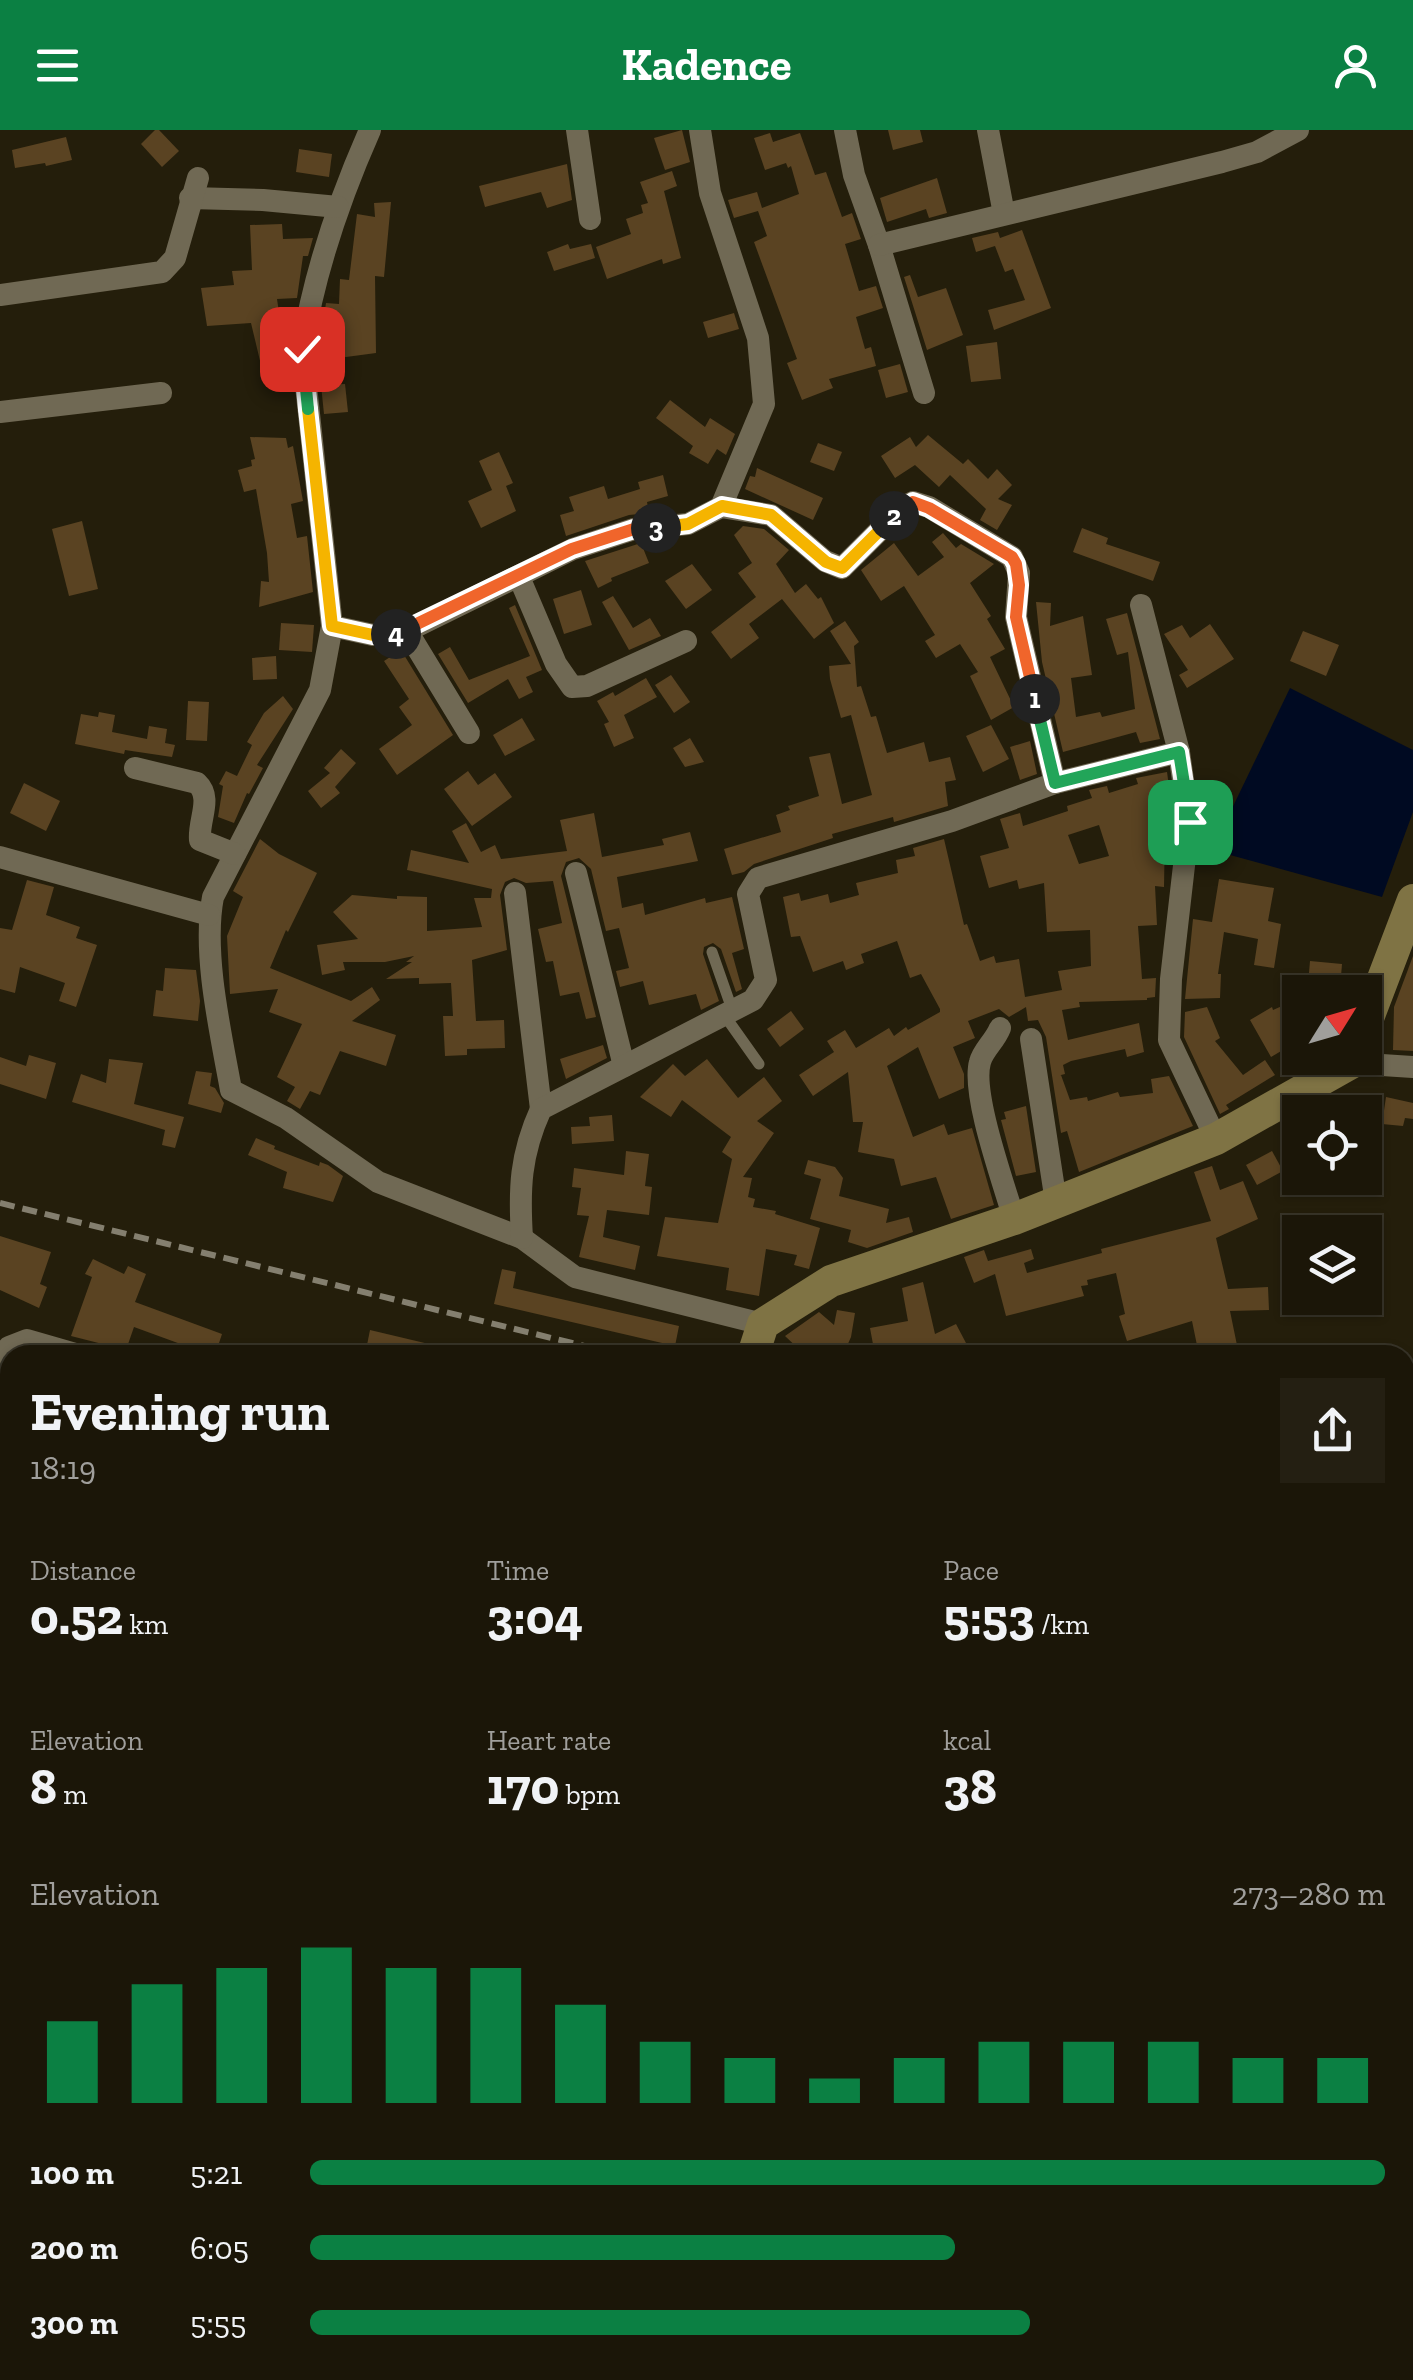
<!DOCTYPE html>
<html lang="en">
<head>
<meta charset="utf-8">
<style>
  body { margin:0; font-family:"Zilla Slab",serif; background:#241f12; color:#f1f3f6; height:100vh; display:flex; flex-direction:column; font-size:38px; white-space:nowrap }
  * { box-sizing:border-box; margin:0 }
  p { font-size:32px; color:#a09f9c }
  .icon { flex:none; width:55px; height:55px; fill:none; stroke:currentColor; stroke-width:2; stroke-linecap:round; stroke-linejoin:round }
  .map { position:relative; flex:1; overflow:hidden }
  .details { position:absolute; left:0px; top:1215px; width:1415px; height:1035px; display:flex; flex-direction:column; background:#1b1608; border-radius:30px 30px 0 0; box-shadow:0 2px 8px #0004,0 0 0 2px #393529 }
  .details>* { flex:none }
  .needle { width:65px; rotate:53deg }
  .controls { position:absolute; left:1282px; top:845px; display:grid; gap:20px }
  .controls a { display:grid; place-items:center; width:100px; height:100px; border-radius:0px; background:#1b1608; box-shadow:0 2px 8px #0004,0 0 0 2px #393529; font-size:50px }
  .pin { position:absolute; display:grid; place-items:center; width:85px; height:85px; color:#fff; margin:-42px; border-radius:20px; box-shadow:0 5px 15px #0006 }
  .km { position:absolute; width:50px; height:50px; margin:-25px; border-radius:50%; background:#222; color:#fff; font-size:28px; line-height:50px; text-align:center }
  .round { display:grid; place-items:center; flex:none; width:105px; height:105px; border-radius:0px; background:#241f12 }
  .headline { display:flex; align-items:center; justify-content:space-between; height:170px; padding:0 30px }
  h1 { font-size:55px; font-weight:700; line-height:75px }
  .metrics { display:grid; grid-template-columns:repeat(3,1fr); gap:15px; height:170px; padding:10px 30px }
  .metrics div { display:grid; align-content:center }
  .metrics b { font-size:50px; font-weight:700 }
  .metrics small { font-size:28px; font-weight:400 }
  .metrics p { font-size:28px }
  .chart { height:280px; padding:20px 30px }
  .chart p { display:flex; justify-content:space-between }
  .chart svg { width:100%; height:180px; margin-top:10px; stroke:#0b8043; stroke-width:6 }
  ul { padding:0 30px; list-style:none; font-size:32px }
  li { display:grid; grid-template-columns:160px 120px 1fr; align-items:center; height:75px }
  li i { height:25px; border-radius:12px; background:#0b8043 }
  header { display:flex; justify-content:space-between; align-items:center; height:130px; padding:0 30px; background:#0b8043; color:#fff; font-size:45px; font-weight:700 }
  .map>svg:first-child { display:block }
</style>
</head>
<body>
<header><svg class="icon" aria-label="menu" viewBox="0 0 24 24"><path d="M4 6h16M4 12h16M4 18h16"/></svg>Kadence<svg class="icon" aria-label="person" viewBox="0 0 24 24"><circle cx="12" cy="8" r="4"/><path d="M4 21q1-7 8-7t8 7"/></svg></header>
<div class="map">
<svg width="1413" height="2250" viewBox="0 0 1413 2250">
  <rect width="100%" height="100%" fill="#241e0b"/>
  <!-- water -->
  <g fill="#000a22">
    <path d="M1290,558l123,62v62l-31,85 -170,-47z"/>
    <path d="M762,2240h108l5,10h-111z"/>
  </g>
  <!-- building -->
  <g fill="#5a4322" fill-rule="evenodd">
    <path d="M155,0h4l20,21 -17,16 -21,-23z"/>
    <path d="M682,0l8,32 -25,8 -11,-32z"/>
    <path d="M888,0h32l3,12 -30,8z"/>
    <path d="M770,3l3,9 27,-9 15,42 11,-3 16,45 10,-4 9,26 -16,5 14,47 17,-5 7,22 -27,9 9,32 6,-2 5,19 -47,13 4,9 -31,12 -15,-37 10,-4 -43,-117 13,-6 -9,-25 -24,7 -6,-18 29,-8 5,16 37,-14 -8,-28 -3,2 -2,-5 -21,7 -11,-32z"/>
    <path d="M66,7l6,23 -26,6 -1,-3 -30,5 -3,-18z"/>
    <path d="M299,19l33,5 -3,23 -33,-5z"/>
    <path d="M567,34l5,36 -25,8 -6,-16 -56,15 -6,-21z"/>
    <path d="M672,41l5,15 -13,5 17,67 -18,6 -1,-5 -55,20 -11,-32 35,-13 -5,-15 17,-6 -2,-8 7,-2 -8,-21z"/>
    <path d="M937,48l10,35 -18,5 -3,-9 -39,13 -7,-24z"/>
    <path d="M391,72l-7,75 -9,-1 1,77 -30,4 -28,-2 8,-52 13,1 1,-25 9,1 8,-66 18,3 -1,-14z"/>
    <path d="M282,94l1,15 30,-1 -5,18h-5l-6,42 -20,1 9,60 -25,6 -10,-42 -44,3 -6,-38 33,-3 -2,-14 20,-1 -2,-45z"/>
    <path d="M1022,100l29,78 -57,22 -6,-20 37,-10 -12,-31 -8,3 -10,-26 -19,6 -4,-14 26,-6 2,6z"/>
    <path d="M568,114l2,5 21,-5 4,14 -41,13 -7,-19z"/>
    <path d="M910,145l8,22 28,-9 17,47 -36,15 -23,-73z"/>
    <path d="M734,183l5,16 -31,9 -5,-16z"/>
    <path d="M997,212l4,37 -30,3 -5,-36z"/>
    <path d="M900,234l8,28 -22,6 -8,-28z"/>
    <path d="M345,254l3,28 -24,2 -3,-29z"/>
    <path d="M670,270l35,27 5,-9 25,16 -9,21 -9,-6 -9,15 -19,-11 4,-7 -37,-28z"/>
    <path d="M928,305l35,29 5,-5 20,20 9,-10 15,16 -14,14 14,6 -15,25 -17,-10 6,-11 -36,-34 -11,12 -24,-22 -20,13 -14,-22 29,-19 6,10z"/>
    <path d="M250,307l36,1 2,10 5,-2 10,55 -12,3 6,34 10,-2 6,56 -54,15 2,-26 8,1 -2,-29 -11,-64 -12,3 -6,-22 14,-4 -1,-6 4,-1z"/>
    <path d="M818,313l24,9 -8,19 -24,-9z"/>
    <path d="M499,322l14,31 -7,3 10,25 -35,17 -13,-27 24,-11 -13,-29z"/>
    <path d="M757,338l66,30 -10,22 -68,-31 5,-13 5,1z"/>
    <path d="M663,345l5,21 -21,6 2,11 -20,2 -63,21 -6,-21 14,-4 -5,-14 35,-11 4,13 32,-10 -2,-7z"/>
    <path d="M82,391l16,68 -29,7 -17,-67z"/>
    <path d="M743,396l21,3 25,21 -13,14 19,29 11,-9 12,15 3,-2 13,26 -20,16 -32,-40 -33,25 10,14 -28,21 -20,-27 45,-35 -18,-24 14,-10 -18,-28z"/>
    <path d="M1082,398l26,10 -2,6 54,18 -7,19 -80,-29z"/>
    <path d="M943,403l13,15 5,-4 33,20 -24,19 21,33 -4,3 18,30 -15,8 24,50 -23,13 -21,-44 8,-4 -18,-28 -24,14 -11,-17 10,-6 -31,-49 -23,15 -20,-31 33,-27 24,33 26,-19 -12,-15z"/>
    <path d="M641,413l8,20 -38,15 1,3 -14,7 -13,-27z"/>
    <path d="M692,434l20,26 -26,19 -21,-28z"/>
    <path d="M581,460l11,35 -28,9 -11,-35z"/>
    <path d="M613,466l20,32 17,-10 11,18 -32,14 -27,-48z"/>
    <path d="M1036,472l15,1 -1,23 33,-10 9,59 -21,3 5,39 24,-5 2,5 33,-8 -7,-57 -11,3 -11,-36 21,-6 33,126 -20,4 -4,-11 -73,20 -21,-90z"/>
    <path d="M515,475l27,65 -16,7 7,15 -14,7 -11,-20 -40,24 -30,-49 12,-7 19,33 61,-24 -21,-48z"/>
    <path d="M845,491l14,21 -5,4 3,41 4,-1 10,31 5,-1 11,37 37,-11 5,20 21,-5 6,23 -11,2 3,24 -54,16 -1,-5 -61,17 1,4 -79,26 -10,8 -12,3 -8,-26 57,-17 -5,-17 14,-5 -2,-4 31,-10 -10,-39 21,-4 12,51 30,-9 -21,-80 -10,3 -11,-39 -1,-13 22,-2 -21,-33z"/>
    <path d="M281,493l33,2 -2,27 -33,-2z"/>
    <path d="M1210,494l24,35 -47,29 -8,-13 9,-5 -24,-36 18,-9 8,13z"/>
    <path d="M1303,501l36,14 -13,31 -36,-15z"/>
    <path d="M401,520l52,85 -56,40 -18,-26 33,-24 -13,-18 10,-8 -25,-38z"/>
    <path d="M276,526l1,23 -24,1 -1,-22z"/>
    <path d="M671,545l19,27 -16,11 -19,-28z"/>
    <path d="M646,548l11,19 -33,18 10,23 -20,9 -10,-23 5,-2 -12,-21 16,-9 2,4z"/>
    <path d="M283,566l10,13 -36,56 6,3 -14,26 -2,-1 -13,30 -16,-6 5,-31 -4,-2 7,-13 11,5 15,-31 -5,-3 17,-29z"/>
    <path d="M188,571l21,1 -2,39 -21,-1z"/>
    <path d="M99,582l16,3 -3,17 35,7 2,-13 18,3 -2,14 10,2 -3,12 -47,-7 -1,4 -49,-10 6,-30 17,3z"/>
    <path d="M522,588l13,22 -30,16 -12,-21z"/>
    <path d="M991,595l18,34 -26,13 -17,-36z"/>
    <path d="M690,608l14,24 -19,5 -12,-19z"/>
    <path d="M1030,611l7,33 -17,6 -10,-33z"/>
    <path d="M341,619l15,14 -21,24 5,6 -19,15 -13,-17 22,-18 -6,-5z"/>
    <path d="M468,641l10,14 17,-12 17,24 -40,29 -28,-37z"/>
    <path d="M1167,642l7,50 -1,10 -8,-1 -1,56 -9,-1 2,39 -19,1 4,53 14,-1 -1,19 -8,1v2l-68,2 1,5 -18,3 6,30 71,-17 5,29 -17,5 -2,-8 -54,12 -8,4 2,9 -12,3 8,-2 9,25 17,-3 1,4 30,-9 2,5 33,-4 -2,-14 18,-3 24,50 -114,46 -12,-41 -6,2 -15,-96 -8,-17 -10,1 -2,-14 -17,10 -10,-8 -31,12 7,17 -22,9 11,27v14l-25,11 -21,-52 -31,19 26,71 31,-13 4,11 24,-7 22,77 -43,14 -15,-42 -35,9 -7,-27 -36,-7 5,-30h-10l-5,-50 -35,24 -14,-21 35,-23 -7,-11 18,-11 11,18 33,-20 5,8 12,-9 2,3 32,-18v-3l-19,-35 -11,4 -13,-37 -36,13 3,9 -18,7 -3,-9 -30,11 -13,-36 -9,1 -8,-40 16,-4 2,8 27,-7 2,9 29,-8 -3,-12 42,-10 -2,-13 19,-4 -2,-8 31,-9 20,86 3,-1 13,37 14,-5 2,7 23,-4 6,38 37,-7 -4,-19 33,-5 -1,-36 -43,2 -3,-49 -25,6 -2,-9 -28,8 -9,-32 29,-8 -9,-29 20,-6 3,13 45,-15 -1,-5 25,-8 -3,-8 18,-4 2,7 29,-9 -2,-6zM1099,695l10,31 -30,8 -11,-29z"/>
    <path d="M24,653l36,18 -14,30 -36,-18z"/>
    <path d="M594,683l8,44 62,-12 -2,-6 28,-7 8,29 -81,16 5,31 21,-5 2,12 60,-17 1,5 26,-6 12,52 -12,4 10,36 -6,3 -15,-43 -8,-6 -9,4 -1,7 16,47 -18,9 -5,-16 -47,11 -6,-24 -23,6 -4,-16 13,-3 -10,-40 -13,3 -15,-62 -12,-11 -13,4 -5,14 35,141 -10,2 -7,-27 -19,4 -7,-35 -7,1 -8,-33 24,-6 -9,-42 -27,2 -12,-5 -9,4 -5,13 7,55 -35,10 4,61 28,-1 1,28 -38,1v6l-22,1 -2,-40h10l-2,-33 -32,1v-6l-33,1 26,-17h-6l8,-6 -29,6h-42l2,8 -23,5 -5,-30 41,-6 -25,-27 19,-17 45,4v-3l30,1v34l55,-4 -8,-29h17l1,-9 -85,-19 4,-20 58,13 -17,-32 14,-8 15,29 14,-7 6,14 66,-8 -7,-31z"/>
    <path d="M260,709l19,15 38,19 -29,59 -2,-2 -16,38 81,33 21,-14 8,13 -28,21 44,14 -10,31 -46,-15 -20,44 -10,-4 -10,18 -13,-8 8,-14 -18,-10 25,-53 -33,-12 9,-23 -48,5 -3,-58 16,-39 -10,-6z"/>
    <path d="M1219,749l55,9 -6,33 13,3 -7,44 -20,-3 4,-26 -34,-7 -6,42h3l-1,24 -35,1 8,-80 19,3z"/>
    <path d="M27,750l27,7 -8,28 34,12 -4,11 21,7 -21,62 -17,-6 6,-18 -45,-16 -5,26 -15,-4v-61l12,2z"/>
    <path d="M1413,826v95l-20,-1 1,-43z"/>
    <path d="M1310,831l32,3 -2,25 -32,-4z"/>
    <path d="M165,838l31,2 4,31 -2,20 -45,-5 3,-26 7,1z"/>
    <path d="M1300,868v42l-29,17 -21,-37 22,-13 1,3z"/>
    <path d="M1207,877l13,31 -5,3 28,34 22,-15 10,15 -49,30 3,4 -9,5 -36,-77 1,-25z"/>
    <path d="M791,881l13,18 -24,18 -13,-18z"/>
    <path d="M603,915l4,13 -41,21 -6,-20z"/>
    <path d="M29,925l27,8 -10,36 -46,-15v-27l26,9z"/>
    <path d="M109,929l34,4 -9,41 50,13 -9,31 -13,-3 3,-15 -93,-28 9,-28 25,9z"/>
    <path d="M707,929l31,39 26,-21 18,24 -25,20 17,12 -31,44 9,1 -4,19 7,2 -2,8 23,4 -1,3 45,14 -11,41 -15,-4 3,-10 -31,-6 -7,47 -33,-6 3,-22 -72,-12 8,-39 53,6 14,-64 -10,-7 9,-15 -49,-37 -11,17 -31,-20 33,-33 12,12z"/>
    <path d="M196,941l16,2 -2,13 5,2 9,15 -3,10 -33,-9z"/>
    <path d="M1386,967l27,6v16l-8,-1 -2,8 -21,-2z"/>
    <path d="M1026,976l10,66 -20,4 -15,-56 5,-1 -2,-7z"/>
    <path d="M612,985l2,26 -42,3 -1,-17 19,-1 -1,-9z"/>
    <path d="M256,1008l19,8 -1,3 45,17 1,-4 8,3 15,11 -10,26 -50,-14 4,-16 -39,-17z"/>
    <path d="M626,1021l23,3 -4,32 7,1 -3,28 -42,-5 -4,27 37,9 -5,24 -56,-13 10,-41 -12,-1 4,-27 -9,-1 2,-19 50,7z"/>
    <path d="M1272,1021l11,20 -26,14 -11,-20z"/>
    <path d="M808,1030l27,7 8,11 -4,18 50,13 -3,14 23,-6 4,15 -46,16 -19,-6 3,-12 -41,-11 11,-40 -17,-5z"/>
    <path d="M1212,1036l8,24 23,-9 15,38 -42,19 12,51 40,-2 1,23 -39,1 9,44h-40l-7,-34 -65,20 -8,-25 6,-2 -9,-41 -29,7 1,5 -7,1 3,10 -78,20 -11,-42 -21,9 -10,-26 20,-7 4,11 43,-12 3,10 -10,4 3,10 75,-20 -1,-4 110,-28 -17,-49z"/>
    <path d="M0,1106l51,16 -11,32 7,3 -8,21 -39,-18z"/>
    <path d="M93,1129l31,15 4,-8 18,8 -11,28 87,32 -7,21h-16l1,-3 -14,-6 -52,-19 -8,23 -55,-14 21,-59 -7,-3z"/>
    <path d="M502,1139l14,3 -3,16 166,38 -4,20 -181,-42z"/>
    <path d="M923,1152l12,52 21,-10 10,19 -24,12h-67l-5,-27 38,-7 -6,-33z"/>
    <path d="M837,1180l18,3 -4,24 -8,18h-17l-17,-8 -6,6 -18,-17 34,-24 15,13z"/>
    <path d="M370,1200l80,19v6h-85z"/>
  </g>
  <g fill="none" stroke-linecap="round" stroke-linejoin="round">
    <!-- lane -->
    <g stroke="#706954" stroke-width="11">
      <path d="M712,822l21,60"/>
      <path d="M725,886l34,48"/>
      <path d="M1405,2071l8,-7"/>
      <path d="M1281,2240l1,10"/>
    </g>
    <!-- street -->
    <g stroke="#706954" stroke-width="22">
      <path d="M370,0c-31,70 -56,143 -68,219l30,277 -12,64 -107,207c-11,56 8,137 18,193l55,28 92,64 144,56 53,39 188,47"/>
      <path d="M577,0l13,89"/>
      <path d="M700,0l10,63 48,145 6,66 -43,103"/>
      <path d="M845,0l9,45 25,70 45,148"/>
      <path d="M988,0l16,84"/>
      <path d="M190,68l73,2 75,7"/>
      <path d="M879,115l343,-83 35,-10 41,-22"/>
      <path d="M0,165l162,-23 13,-14 23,-80"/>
      <path d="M0,282l161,-19"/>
      <path d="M519,447l37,87 16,23 15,-1 99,-45"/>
      <path d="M1141,475l38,147 10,70 -18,157 -2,61 47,99"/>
      <path d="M332,496l41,9 28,-1 172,-85 61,-20 54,-5 33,-17 50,8 54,46 17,7 61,-61 10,-5 16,5 83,50 7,16 -3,44 39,166"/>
      <path d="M407,501l62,102"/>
      <path d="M135,638l62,15c16,15 1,37 3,57l35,14"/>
      <path d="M0,727l209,58"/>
      <path d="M576,743l48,193"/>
      <path d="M515,763l26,216"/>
      <path d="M1000,898c-5,13 -17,22 -20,34 -9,32 24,122 34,157"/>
      <path d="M1031,909l25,163"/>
      <path d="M1351,933l62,4"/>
      <path d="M522,1108c-3,-49 -2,-83 19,-129l212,-109 13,-20 -18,-86 10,-16 194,-57 103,-38 124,-31"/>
      <path d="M0,1242l9,-25 18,-7 52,15"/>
      <path d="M0,2043l10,2"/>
      <path d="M439,2250l17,-10"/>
    </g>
    <!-- secondary -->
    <g stroke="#7f7344" stroke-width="32">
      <path d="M1365,896l48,-126"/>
      <path d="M753,1225l10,-31 68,-43 183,-62 202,-80 135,-76 2,-5"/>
      <path d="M0,1489l10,1"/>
      <path d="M392,2240l6,10"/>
    </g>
    <!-- rail -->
    <path stroke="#847f6f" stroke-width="6" stroke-dasharray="15 8" stroke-linecap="butt" d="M0,1073l621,152"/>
  </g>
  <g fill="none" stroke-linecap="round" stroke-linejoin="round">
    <!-- split-1 casing -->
    <g stroke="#fff" stroke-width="20">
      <path id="split-1" d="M1035,569l20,84 124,-31 11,70"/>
    </g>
    <!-- split-2 casing -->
    <g stroke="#fff" stroke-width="20">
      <path id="split-2" d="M894,386l19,-14 16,6 83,49 4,7 3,21 -3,32 19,82"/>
    </g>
    <!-- split-3 casing -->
    <g stroke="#fff" stroke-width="20">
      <path id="split-3" d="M656,398l32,-4 34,-18 49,9 55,47 16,6 52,-52"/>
    </g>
    <!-- split-4 casing -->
    <g stroke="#fff" stroke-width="20">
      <path id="split-4" d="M396,504l176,-85 62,-20 22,-1"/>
    </g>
    <!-- split-5 casing -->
    <g stroke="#fff" stroke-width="20">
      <path id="split-5" d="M308,279l24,217 41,9 23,-1"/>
    </g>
    <!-- split-6 casing -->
    <g stroke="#fff" stroke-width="20">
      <path id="split-6" d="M302,219l6,60"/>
    </g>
    <!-- split-1 -->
    <use href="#split-1" stroke="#22a559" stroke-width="12"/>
    <!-- split-2 -->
    <use href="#split-2" stroke="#f0652b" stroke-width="12"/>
    <!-- split-3 -->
    <use href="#split-3" stroke="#f5b400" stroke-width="12"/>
    <!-- split-4 -->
    <use href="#split-4" stroke="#f0652b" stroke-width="12"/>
    <!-- split-5 -->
    <use href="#split-5" stroke="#f5b400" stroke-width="12"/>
    <!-- split-6 -->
    <use href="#split-6" stroke="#22a559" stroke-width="12"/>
  </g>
</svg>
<div class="controls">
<a><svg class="needle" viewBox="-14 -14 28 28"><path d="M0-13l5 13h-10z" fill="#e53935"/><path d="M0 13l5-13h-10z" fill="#a09f9c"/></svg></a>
<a><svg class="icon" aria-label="locate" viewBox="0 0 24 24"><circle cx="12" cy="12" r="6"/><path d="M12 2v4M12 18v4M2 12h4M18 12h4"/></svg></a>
<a><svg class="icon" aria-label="layers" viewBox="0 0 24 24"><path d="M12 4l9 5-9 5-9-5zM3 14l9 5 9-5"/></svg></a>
</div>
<div class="pin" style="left:1190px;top:692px;background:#1e9e55"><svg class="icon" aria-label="arrive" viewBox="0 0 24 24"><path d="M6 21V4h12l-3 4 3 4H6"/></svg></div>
<div class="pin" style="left:302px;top:219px;background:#d93025"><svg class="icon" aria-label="check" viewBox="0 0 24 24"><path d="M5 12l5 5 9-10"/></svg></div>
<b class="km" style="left:1035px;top:569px">1</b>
<b class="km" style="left:894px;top:386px">2</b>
<b class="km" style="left:656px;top:398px">3</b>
<b class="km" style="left:396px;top:504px">4</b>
<section class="details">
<div class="headline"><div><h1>Evening run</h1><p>18:19</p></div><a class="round"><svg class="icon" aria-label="share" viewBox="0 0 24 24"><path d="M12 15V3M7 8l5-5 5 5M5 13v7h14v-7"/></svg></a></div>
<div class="metrics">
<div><p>Distance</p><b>0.52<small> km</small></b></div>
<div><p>Time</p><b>3:04</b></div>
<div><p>Pace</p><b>5:53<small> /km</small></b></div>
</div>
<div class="metrics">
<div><p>Elevation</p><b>8<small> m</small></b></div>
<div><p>Heart rate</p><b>170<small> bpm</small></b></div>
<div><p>kcal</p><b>38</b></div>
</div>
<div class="chart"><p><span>Elevation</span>273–280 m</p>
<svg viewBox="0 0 160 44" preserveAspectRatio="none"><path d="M5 44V24M15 44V15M25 44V11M35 44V6M45 44V11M55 44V11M65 44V20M75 44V29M85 44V33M95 44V38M105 44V33M115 44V29M125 44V29M135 44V29M145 44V33M155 44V33"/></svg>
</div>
<ul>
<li><b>100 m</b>5:21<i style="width:100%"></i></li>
<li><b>200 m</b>6:05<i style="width:60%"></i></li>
<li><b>300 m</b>5:55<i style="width:67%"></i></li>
</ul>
</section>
</div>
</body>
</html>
